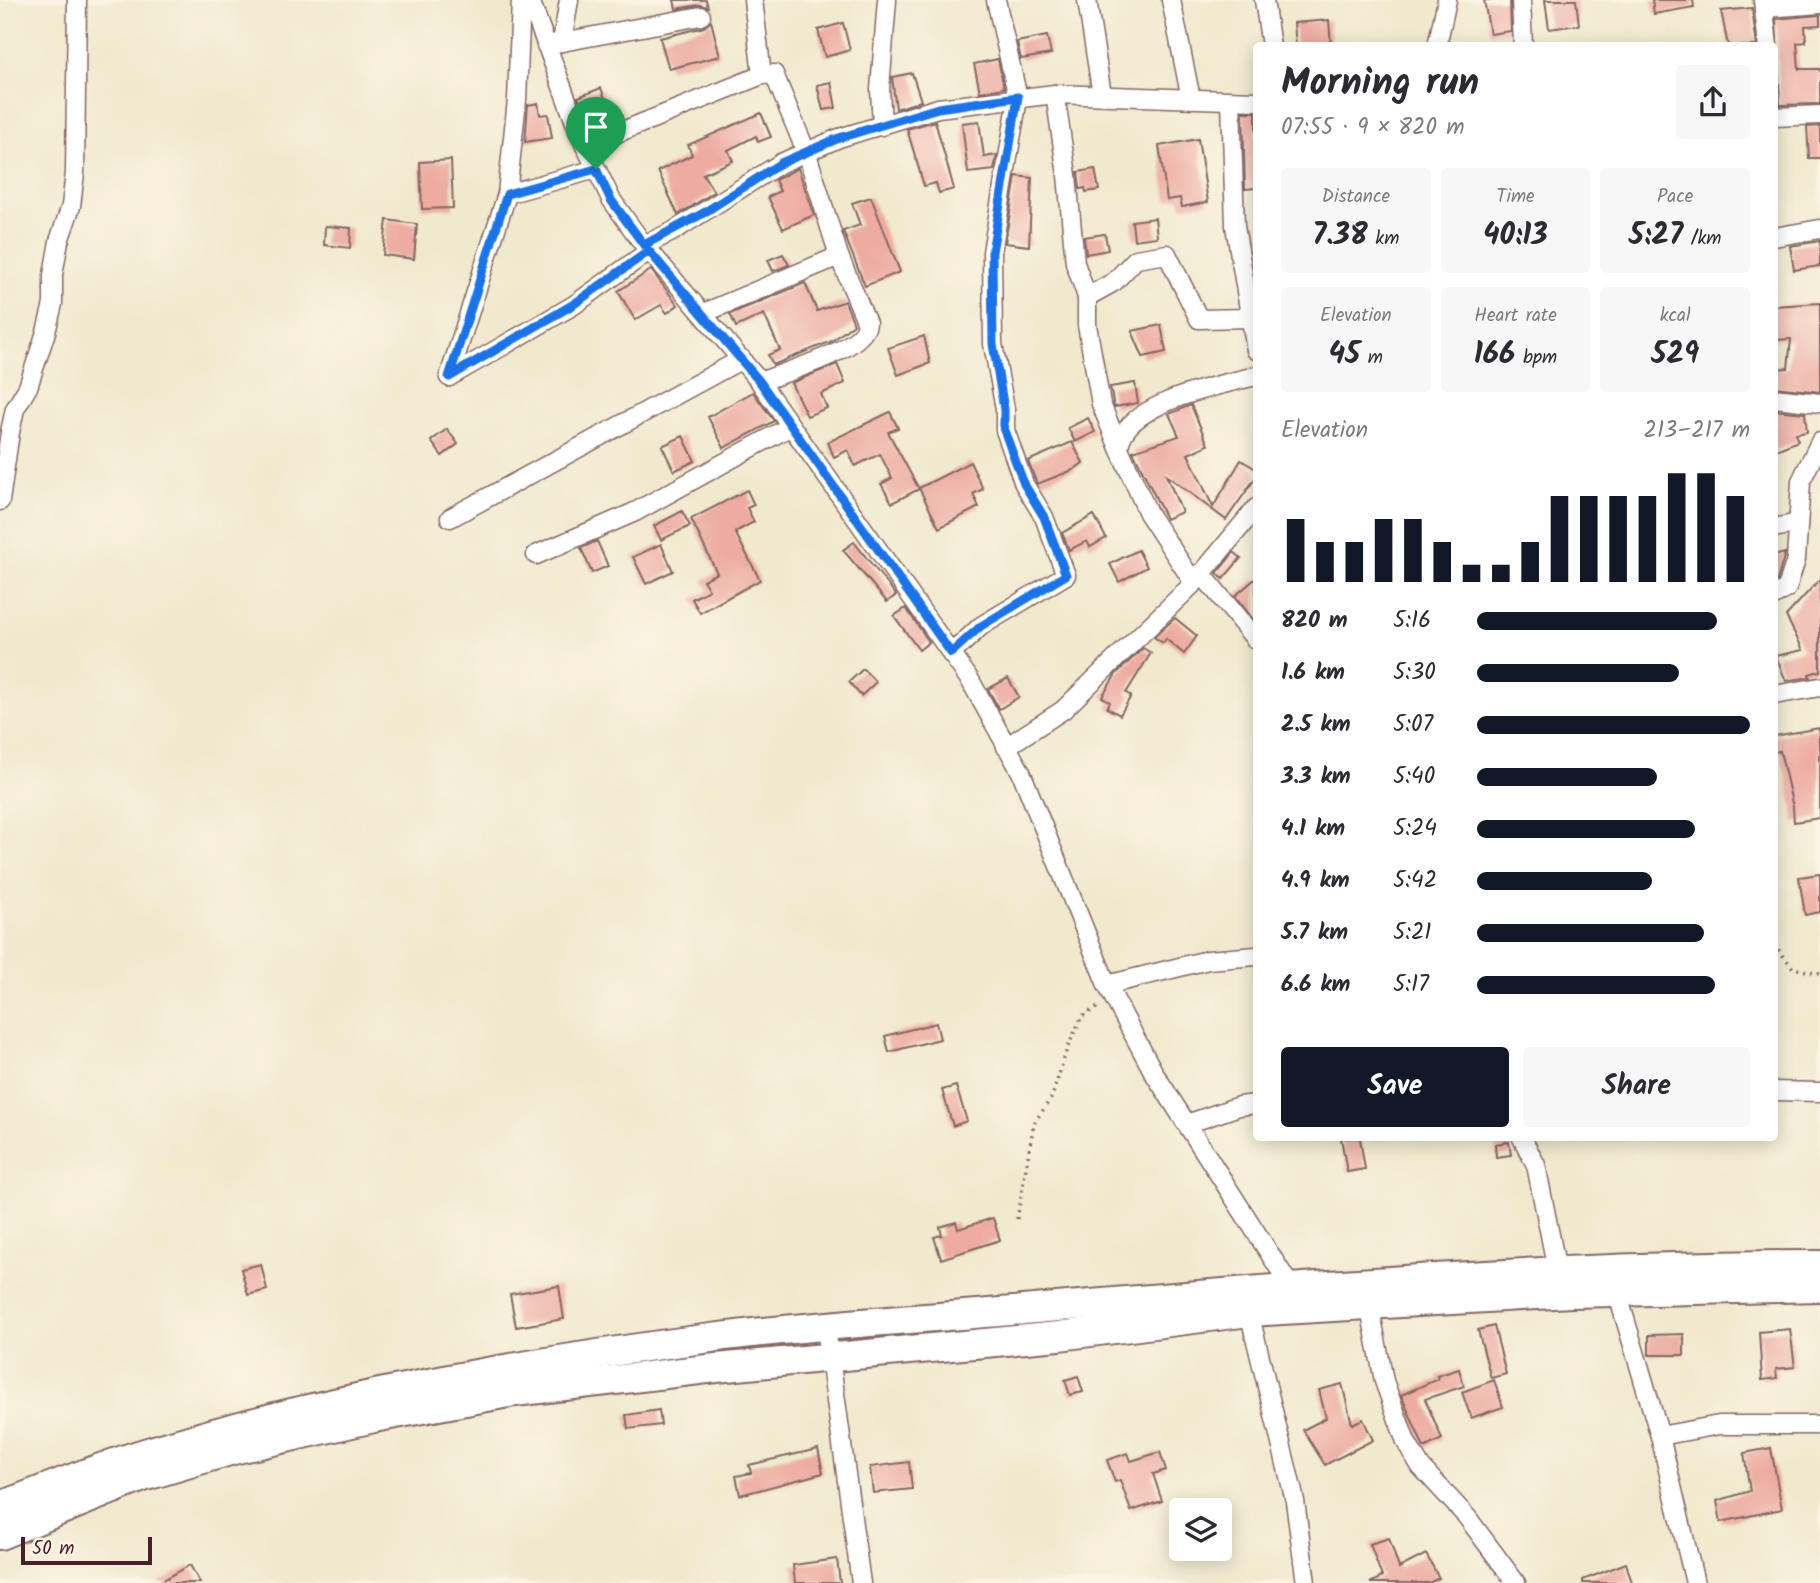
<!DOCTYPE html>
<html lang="en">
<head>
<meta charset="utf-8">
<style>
  body { margin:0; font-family:Kalam,sans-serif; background:#f7f7f7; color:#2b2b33; height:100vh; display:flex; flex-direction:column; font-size:26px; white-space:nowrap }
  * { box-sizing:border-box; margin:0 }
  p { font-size:23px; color:#7c7c81 }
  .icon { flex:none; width:38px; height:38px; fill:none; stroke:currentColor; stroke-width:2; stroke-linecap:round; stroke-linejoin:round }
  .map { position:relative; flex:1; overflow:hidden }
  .sheet { position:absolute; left:1253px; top:42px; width:525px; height:1099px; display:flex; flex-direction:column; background:#fff; border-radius:7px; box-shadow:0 4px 18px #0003 }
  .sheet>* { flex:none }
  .fabs { position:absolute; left:1169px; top:1498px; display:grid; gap:14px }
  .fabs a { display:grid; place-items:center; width:63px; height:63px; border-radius:7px; background:#fff; box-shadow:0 4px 18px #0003; font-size:35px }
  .scale { position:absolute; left:21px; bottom:18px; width:131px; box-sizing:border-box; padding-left:7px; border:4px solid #4a1f2b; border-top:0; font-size:19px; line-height:24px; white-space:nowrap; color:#4a1f2b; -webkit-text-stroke:5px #fcf5e5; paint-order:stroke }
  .pin { position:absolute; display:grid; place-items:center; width:60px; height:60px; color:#fff; margin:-72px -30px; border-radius:50% 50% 50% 0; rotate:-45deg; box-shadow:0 0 7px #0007 }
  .pin .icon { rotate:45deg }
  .round { display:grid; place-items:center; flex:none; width:74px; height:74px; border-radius:7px; background:#f7f7f7 }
  .overview { display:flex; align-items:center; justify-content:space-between; height:119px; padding:0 28px }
  h1 { font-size:38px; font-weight:800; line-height:52px }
  .stats { display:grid; grid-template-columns:repeat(3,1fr); gap:10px; height:119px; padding:7px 28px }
  .stats div { display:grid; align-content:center; border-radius:7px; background:#f7f7f7; text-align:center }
  .stats b { font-size:30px; font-weight:800 }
  .stats small { font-size:19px; font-weight:400 }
  .stats p { font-size:19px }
  .chart { height:196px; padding:14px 28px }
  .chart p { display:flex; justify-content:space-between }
  .chart svg { width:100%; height:126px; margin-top:7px; stroke:#111827; stroke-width:6 }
  .button { display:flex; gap:14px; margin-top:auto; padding:14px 28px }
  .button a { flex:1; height:80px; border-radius:7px; background:#111827; color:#fff; font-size:28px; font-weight:800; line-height:80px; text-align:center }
  .button a+a { background:#f7f7f7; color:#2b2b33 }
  ul { padding:0 28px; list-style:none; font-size:23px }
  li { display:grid; grid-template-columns:112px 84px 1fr; align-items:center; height:52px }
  li i { height:18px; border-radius:9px; background:#111827 }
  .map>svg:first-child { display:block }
</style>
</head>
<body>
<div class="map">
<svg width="1820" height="1583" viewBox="0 0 1820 1583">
  <rect width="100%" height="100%" fill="#fcf5e5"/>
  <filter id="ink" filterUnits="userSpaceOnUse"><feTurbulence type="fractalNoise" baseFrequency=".0143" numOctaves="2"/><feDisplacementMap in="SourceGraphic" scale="14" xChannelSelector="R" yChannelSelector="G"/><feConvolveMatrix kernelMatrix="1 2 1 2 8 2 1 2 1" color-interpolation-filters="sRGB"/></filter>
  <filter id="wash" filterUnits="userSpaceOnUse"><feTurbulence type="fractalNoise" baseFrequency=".00686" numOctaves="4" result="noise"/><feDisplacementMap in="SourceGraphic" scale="28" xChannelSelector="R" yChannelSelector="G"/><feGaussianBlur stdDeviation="1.57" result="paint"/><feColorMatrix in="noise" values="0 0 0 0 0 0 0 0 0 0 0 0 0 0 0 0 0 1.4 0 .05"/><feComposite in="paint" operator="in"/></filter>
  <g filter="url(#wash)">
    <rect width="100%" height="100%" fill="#f0e9ce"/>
    <g id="blocks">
      <!-- building -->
      <g fill="#edaba1">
        <path d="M674,0h32l2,7 -9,-2 -23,4z"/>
        <path d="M1484,0h26l1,31 -21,3z"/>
        <path d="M1545,0h31l3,25 -30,4z"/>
        <path d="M1652,0h41l1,7 -40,7z"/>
        <path d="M1752,8l5,38h-29l-7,-35z"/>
        <path d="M1820,15v10l-15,1 1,16 -9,1 2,26h21v35l-40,1 -4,-86z"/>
        <path d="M1329,20l2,26h-35l-2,-23z"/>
        <path d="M711,21l9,35 -51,13 -9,-31 44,-11z"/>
        <path d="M843,23l7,27 -25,7 -7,-27z"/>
        <path d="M1047,36l4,18 -30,5 -4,-17z"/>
        <path d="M998,59l6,29 -24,4 -6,-28z"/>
        <path d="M912,73l9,28 -25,8 -4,-32z"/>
        <path d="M831,82l5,26 -13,2 -6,-25z"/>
        <path d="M601,88l13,34 -24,8 -12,-33z"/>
        <path d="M538,103l2,12 8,-1 4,24 -27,4 3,-37z"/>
        <path d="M1243,112h13v76l-11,1z"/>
        <path d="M761,113l10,24 -13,5 -2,-6 -28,14 5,11 -30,13 11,18 -36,23 -20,-44 34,-16 -4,-10z"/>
        <path d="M935,121l19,68 -15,4 -3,-10 -12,3 -17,-57z"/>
        <path d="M979,121l5,36 13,-2 -3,15 -26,3 -6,-50z"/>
        <path d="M1820,126v32h-11l-2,-31z"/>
        <path d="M1198,139l10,63 -26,5 -2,-9 -13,2 -8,-54z"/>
        <path d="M451,160l2,48 -31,1 -2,-47z"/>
        <path d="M798,168l16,47 -31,14 -15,-32 12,-6 -5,-11z"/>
        <path d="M1095,169l4,21 -13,2 -1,-4 -5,1 -2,-17z"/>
        <path d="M1016,176l16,2 -3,68 -24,-3z"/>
        <path d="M871,197l29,75 -35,14 -22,-55 17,-6 -8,-22z"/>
        <path d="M1155,218l2,19 -23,3 -2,-19z"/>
        <path d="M387,220l30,4 -3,35 -31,-4z"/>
        <path d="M325,226l26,2 -1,20 -26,-3z"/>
        <path d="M1105,234l3,16 -22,4 -2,-17z"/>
        <path d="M1820,241v25l-26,4 -4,-24z"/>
        <path d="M783,254l6,11 -16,6 -5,-11z"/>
        <path d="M651,270l27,35 -11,8 -6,-8 -26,15 -17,-29z"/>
        <path d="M805,283l12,28 28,-10 9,23 -22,17 -59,24 -5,-10 12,-5 -16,-36 -28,13 -6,-13z"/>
        <path d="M1820,303v89l-46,-5v-18l14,-1 3,-29 -17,1v-34z"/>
        <path d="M1161,325l5,27 -23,5 -11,-26z"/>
        <path d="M924,336l6,27 -32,12 -10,-27z"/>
        <path d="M837,364l8,19 -24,11 6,14 -20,8 -16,-33z"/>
        <path d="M1135,383l3,20 -24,4 -4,-20z"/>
        <path d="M753,392l21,29 -50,27 -16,-31z"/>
        <path d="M1191,405l17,40 -20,9 25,53 28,-47 15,9v8l-30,43 -60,-45 16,37 -16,7 -33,-68 46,-15 -10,-22z"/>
        <path d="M1774,410l31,3 2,19 -12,2 3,7 -24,10z"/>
        <path d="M890,412l8,16 -10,4 31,57 -27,14 -11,-19 11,-6 -12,-24 -25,12 -7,-16 -14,7 -6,-15z"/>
        <path d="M1088,418l7,14 -20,10 -7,-14z"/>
        <path d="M447,429l11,15 -16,12 -11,-15z"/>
        <path d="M683,436l12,25 -21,10 -12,-25z"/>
        <path d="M1072,442l11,21 -10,7 -36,14 -9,-23z"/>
        <path d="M970,462l13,27 -10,5 6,13 -40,21 -20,-40z"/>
        <path d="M747,490l7,15 -7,3 7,14 -19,10 25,48 -60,33 -8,-14 17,-9 -6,-10 14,-7 -26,-54z"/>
        <path d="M682,511l8,15 -29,14 -7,-14z"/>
        <path d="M1094,515l12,23 -16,9 -3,-6 -18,9 -7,-17z"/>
        <path d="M597,541l11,25 -16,7 -11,-25z"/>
        <path d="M854,542l42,53 -9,7 -44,-52z"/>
        <path d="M661,544l12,27 -27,13 -13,-27z"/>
        <path d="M1138,550l9,17 -28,15 -9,-18z"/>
        <path d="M1234,552l7,6 -18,21 -6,-6z"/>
        <path d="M1785,553l-8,28 -3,1v-26z"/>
        <path d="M1256,578v45l-21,-27z"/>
        <path d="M1820,579v92l-11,3 1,3 -24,4 -10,-25 27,-6 -17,-34z"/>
        <path d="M906,608l23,34 -10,8 -25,-34z"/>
        <path d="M1175,618l22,18 -13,18 -18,-15 -3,4 -9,-6z"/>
        <path d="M1143,648l8,5 -25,40 5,3 -11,19 -13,-7 3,-6 -8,-5 14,-23z"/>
        <path d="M863,669l13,13 -15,14 -12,-14z"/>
        <path d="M1008,678l11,19 -20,12 -11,-20z"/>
        <path d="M1820,728v90l-26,4 -1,-15 -13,-56 -6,1v-16z"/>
        <path d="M1820,874v38l-15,3 -6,-38z"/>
        <path d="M936,1023l4,16 -51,13 -4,-16z"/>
        <path d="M956,1086l11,35 -14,5 -11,-36z"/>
        <path d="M1341,1138h19l5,31 -18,3z"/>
        <path d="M1509,1142l2,13 -15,2 -1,-13z"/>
        <path d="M993,1218l7,22 -59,19 -7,-22 8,-2 -2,-8 16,-5 2,7z"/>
        <path d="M261,1264l6,26 -19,5 -7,-26z"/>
        <path d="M559,1286l5,33 -48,8 -6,-33z"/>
        <path d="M1494,1326l12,48 -15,4 -13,-48z"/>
        <path d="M1790,1329l5,38 -19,2 1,9 -15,2 -3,-48z"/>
        <path d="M1684,1334v21h-35v-20z"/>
        <path d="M1459,1369l5,17 -39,13 17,40 -18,9 -23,-53 37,-16 -1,-3z"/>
        <path d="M1078,1376l5,16 -13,3 -5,-15z"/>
        <path d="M1494,1380l9,27 -32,11 -9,-26z"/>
        <path d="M1342,1384l10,40 11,-5 10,21 -48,25 -22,-35 23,-12 -7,-28z"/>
        <path d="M659,1410l2,15 -33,4 -2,-14z"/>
        <path d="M1771,1448l11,61 -61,13 -4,-21 33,-10 -6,-38z"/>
        <path d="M818,1449l5,24 -83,22 -4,-19 15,-3 -2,-8z"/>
        <path d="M1160,1452l6,18 -13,4 9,27 -31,10 -11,-31 -5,2 -8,-22 21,-7 3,8z"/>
        <path d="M909,1462l3,27 -39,4 -3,-26z"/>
        <path d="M1389,1538l10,30 27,-14 13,24 -10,5h-59l12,-6 -12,-33z"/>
        <path d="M837,1559l3,24h-45l-2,-18z"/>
        <path d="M1626,1563l6,20h-49v-3z"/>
        <path d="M190,1565l10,18h-42z"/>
      </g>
    </g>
  </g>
  <g filter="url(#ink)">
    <use href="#blocks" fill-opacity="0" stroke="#846664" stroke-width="2"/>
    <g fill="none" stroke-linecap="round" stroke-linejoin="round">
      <!-- street casing -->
      <g stroke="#846664" stroke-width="21">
        <g id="street">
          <path d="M530,0l49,133 32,66 30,42 119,141 210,298 51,92 86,213 47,88 137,214"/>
          <path d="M753,0l9,75"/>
          <path d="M1087,0l15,95"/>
          <path d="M1171,0l20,99"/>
          <path d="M1264,0l7,46"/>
          <path d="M1521,0l2,46"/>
          <path d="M1763,0l5,46"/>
          <path d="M1765,8l55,-4"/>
          <path d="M562,42l7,-42"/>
          <path d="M546,45l155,-29"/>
          <path d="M1437,46l10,-46"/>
          <path d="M1055,94l12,81 8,88 12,34v28l14,79 18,44"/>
          <path d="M1231,101l4,125 21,124"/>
          <path d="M1774,117l46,-2"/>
          <path d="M882,126l-2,-37 7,-89"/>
          <path d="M585,146l177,-71 12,-1 33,80 32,102 28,67c-2,27 -83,49 -107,59"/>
          <path d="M507,194l89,-25"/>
          <path d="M1774,237l46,-8"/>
          <path d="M644,245l28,-13 109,-69 58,-25 99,-30 117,-14 201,7"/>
          <path d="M1087,297l27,-15 22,-23 31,-5 32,65 52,-1"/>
          <path d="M704,313l135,-57"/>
          <path d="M449,377l58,-183 10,-94 4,-100"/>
          <path d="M449,377l125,-72 75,-54"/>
          <path d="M1774,398l46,5"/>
          <path d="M0,501l10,-69 5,-23 13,-22 18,-55 7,-28v-29l6,-34 12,-35 4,-33 2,-173"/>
          <path d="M450,518l292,-159"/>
          <path d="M1774,528l24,-5"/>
          <path d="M536,555l99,-43 156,-86"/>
          <path d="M1201,573l55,67"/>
          <path d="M1194,583l-46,-70 -29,-65c3,-45 101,-63 137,-72"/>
          <path d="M1774,596l13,-8 9,-29 5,-78 19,-39"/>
          <path d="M951,654l30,-28 85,-51 -22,-58 -20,-33 -19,-54v-21l-12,-65 -1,-92 26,-154 -22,-98"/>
          <path d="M1774,695l46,-8"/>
          <path d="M1006,747l57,-37 131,-127 62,-75"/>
          <path d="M1107,985l101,-25 48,-4"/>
          <path d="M1774,1091l46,1"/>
          <path d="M1187,1124l52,-18 17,-2"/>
          <path d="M1522,1138l14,27 21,105"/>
          <path d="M1617,1292l43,144 35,147"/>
          <path d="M1369,1303l15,78 22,61 15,25 46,50 49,66"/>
          <path d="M1249,1312l46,189 11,82"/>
          <path d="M826,1328l35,255"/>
          <path d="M1660,1436l59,-11h101"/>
        </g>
      </g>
      <!-- primary casing -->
      <g stroke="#846664" stroke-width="32">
        <g id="primary">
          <path d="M0,1506c49,-18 98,-39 148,-54 183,-56 373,-89 563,-114 106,-14 215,-19 323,-29 261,-23 523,-44 786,-44"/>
          <path d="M0,1535l143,-58 90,-27 141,-32 140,-26 202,-24 343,-32 190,-24 322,-19 249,-6"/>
        </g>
      </g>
      <!-- path -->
      <g stroke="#846664" stroke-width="3.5" stroke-dasharray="2 5" stroke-linecap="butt">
        <path d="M1774,944l19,24 27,6"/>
        <path d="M1017,1219l17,-96 18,-26 15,-48 15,-33 18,-10"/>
      </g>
      <!-- street -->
      <use href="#street" stroke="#fff" stroke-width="18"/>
      <!-- primary -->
      <use href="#primary" stroke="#fff" stroke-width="28"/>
    </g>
  </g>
  <g fill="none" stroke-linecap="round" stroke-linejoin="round" filter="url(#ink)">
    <!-- route casing -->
    <g stroke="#fff" stroke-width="14">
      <path id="route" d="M1018,97l-26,155 1,92 11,65v21l20,54 20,33 22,58 -85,51 -30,27 -191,-271 -111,-131 -75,53 -125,73 58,-183 89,-25 15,31 33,45 58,-31 79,-51 58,-25 99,-30z"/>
    </g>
    <!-- route -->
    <use href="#route" stroke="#1a73e8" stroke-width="9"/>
  </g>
</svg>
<div class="fabs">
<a><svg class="icon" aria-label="layers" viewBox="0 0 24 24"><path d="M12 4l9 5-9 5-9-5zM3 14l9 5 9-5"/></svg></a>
</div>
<div class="scale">50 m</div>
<div class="pin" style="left:596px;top:169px;background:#1e9e55"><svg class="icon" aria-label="arrive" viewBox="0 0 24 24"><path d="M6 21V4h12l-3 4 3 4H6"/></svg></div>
<section class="sheet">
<div class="overview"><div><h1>Morning run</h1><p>07:55 · 9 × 820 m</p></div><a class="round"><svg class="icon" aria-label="share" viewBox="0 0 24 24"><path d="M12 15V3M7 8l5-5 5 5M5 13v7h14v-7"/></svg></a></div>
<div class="stats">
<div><p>Distance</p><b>7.38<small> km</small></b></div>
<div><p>Time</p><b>40:13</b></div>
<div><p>Pace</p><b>5:27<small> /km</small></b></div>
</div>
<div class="stats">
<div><p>Elevation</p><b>45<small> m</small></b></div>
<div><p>Heart rate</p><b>166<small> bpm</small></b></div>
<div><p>kcal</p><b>529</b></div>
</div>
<div class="chart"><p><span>Elevation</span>213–217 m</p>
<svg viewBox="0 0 160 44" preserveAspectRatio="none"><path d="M5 44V22M15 44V30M25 44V30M35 44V22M45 44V22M55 44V30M65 44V38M75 44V38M85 44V30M95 44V14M105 44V14M115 44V14M125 44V14M135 44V6M145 44V6M155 44V14"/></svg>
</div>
<ul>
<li><b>820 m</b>5:16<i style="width:88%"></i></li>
<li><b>1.6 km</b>5:30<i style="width:74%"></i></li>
<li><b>2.5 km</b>5:07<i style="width:100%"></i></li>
<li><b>3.3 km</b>5:40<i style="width:66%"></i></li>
<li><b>4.1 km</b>5:24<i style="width:80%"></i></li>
<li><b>4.9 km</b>5:42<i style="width:64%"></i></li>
<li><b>5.7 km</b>5:21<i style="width:83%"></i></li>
<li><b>6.6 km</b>5:17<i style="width:87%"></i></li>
</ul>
<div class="button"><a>Save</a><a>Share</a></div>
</section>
</div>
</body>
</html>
